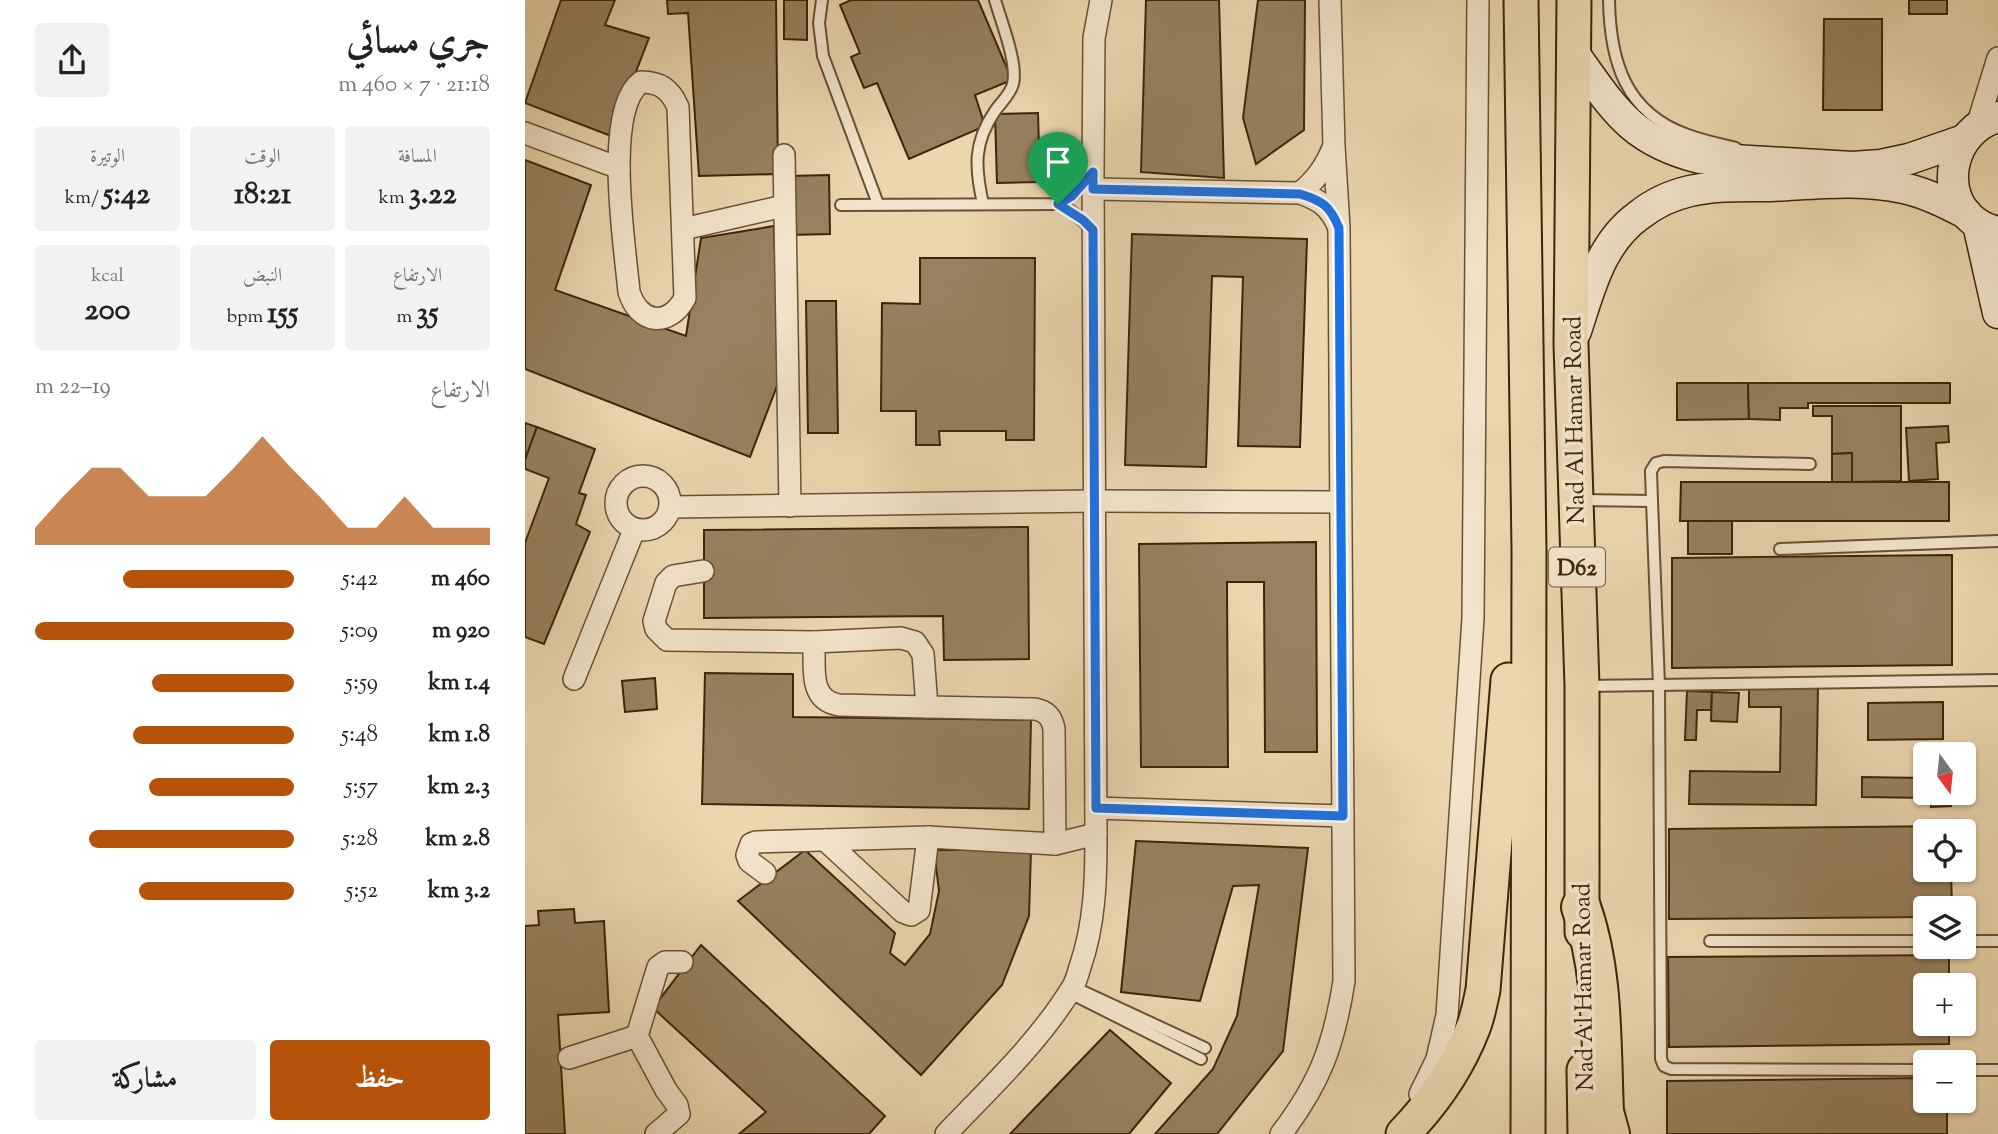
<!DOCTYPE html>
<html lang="ar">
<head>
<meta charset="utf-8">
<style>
  body { margin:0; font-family:"Sorts Mill Goudy",Amiri,serif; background:#f2f2f2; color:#222; direction:rtl; height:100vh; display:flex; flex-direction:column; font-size:26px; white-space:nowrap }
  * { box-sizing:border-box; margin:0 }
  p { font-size:23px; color:#767676 }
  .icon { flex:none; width:38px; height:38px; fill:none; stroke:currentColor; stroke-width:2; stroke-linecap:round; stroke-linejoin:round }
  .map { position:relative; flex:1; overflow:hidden; direction:ltr }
  .details { display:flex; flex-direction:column; background:#fff; width:525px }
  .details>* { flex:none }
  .needle { width:46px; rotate:165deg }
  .controls { position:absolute; left:1388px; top:742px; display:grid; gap:14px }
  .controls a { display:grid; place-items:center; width:63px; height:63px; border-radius:7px; background:#fff; box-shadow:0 2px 5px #0004; font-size:35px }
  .pin { position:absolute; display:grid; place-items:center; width:60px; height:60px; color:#fff; margin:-72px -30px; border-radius:50% 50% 50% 0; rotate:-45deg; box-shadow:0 0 7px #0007 }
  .pin .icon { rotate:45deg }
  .round { display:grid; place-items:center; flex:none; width:74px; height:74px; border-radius:7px; background:#f2f2f2 }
  .summary { display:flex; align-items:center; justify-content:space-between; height:119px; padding:0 35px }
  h1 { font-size:38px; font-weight:700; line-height:52px }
  .metrics { display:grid; grid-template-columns:repeat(3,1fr); gap:10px; height:119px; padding:7px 35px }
  .metrics div { display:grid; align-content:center; border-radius:7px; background:#f2f2f2; text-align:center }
  .metrics b { font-size:30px; font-weight:700 }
  .metrics small { font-size:19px; font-weight:400 }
  .metrics p { font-size:19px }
  .chart { height:196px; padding:14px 35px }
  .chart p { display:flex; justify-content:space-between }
  .chart svg { width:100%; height:126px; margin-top:7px; fill:#b45309; opacity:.7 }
  .button { display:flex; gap:14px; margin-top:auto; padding:14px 35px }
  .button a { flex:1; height:80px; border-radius:7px; background:#b45309; color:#fff; font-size:28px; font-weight:700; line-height:80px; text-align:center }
  .button a+a { background:#f2f2f2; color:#222 }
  ul { padding:0 35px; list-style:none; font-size:23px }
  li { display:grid; grid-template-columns:112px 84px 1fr; align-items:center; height:52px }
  li i { height:18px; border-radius:9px; background:#b45309 }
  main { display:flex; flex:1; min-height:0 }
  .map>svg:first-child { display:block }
</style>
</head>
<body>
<main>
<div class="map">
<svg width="1473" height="1134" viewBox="0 0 1473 1134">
  <rect width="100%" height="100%" fill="#ebd6ae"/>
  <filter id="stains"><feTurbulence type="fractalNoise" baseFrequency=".00286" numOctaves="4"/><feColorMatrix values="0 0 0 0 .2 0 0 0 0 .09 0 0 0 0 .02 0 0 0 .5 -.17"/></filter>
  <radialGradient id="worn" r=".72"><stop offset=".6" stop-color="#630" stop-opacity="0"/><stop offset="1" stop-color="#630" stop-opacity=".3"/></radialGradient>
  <!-- building -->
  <g fill="#97815e" stroke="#3c2508" stroke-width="2">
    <path d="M36,0h54l-10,25 44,13 -38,98 -86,-33z"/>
    <path d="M142,0h109l2,174 -79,2 -11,-163 -20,1z"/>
    <path d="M259,0h23v40l-23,-1z"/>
    <path d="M326,0h127l34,80 -37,15 10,31 -76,33 -32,-76 -13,5 -13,-31 9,-4 -20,-48z"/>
    <path d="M621,0h73l5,178 -83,-6z"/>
    <path d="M733,0h47l-1,130 -48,34 -13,-46z"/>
    <rect x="1384" y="0" width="38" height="14"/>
    <path d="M1299,19h58v91h-59z"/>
    <path d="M513,113l2,69 -43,1 -2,-69z"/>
    <path d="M0,160l66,25 -36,105 131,46 15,-98 73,-12 6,152 -30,79 -225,-88z"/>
    <path d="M304,175l1,59 -40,1 -1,-59z"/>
    <path d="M607,234l175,5 -7,208 -62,-1 5,-169 -31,-1 -6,191 -81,-2z"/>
    <path d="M395,258h115l-1,182h-28v-9h-67l1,14h-24v-34h-35l1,-108 38,1z"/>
    <path d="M281,301h30l2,132h-30z"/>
    <path d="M1152,383h71l1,36 -72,1z"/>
    <path d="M1223,383h202v20h-142v5h-28v12l-31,-1z"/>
    <path d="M1288,406h88v75l-49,1v-29l-20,1v-38h-19z"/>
    <path d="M0,423l12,4 -12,33z"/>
    <path d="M1423,426l1,16 -13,1 2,36 -29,2 -3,-53z"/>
    <path d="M12,427l58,22 -16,44 7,2 -10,29 14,8 -46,112 -19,-7v-94l24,-65 -24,-9v-9z"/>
    <path d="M1327,453v29h-20v-28z"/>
    <path d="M1156,482h268v39h-269z"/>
    <rect x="1163" y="521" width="44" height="33"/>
    <path d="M503,527l1,132 -85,1 -1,-44 -239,2v-88z"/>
    <path d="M791,542l1,210h-52l-1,-170h-37l1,185h-87l-2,-223z"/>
    <path d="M1427,555v110l-280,3v-110z"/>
    <path d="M180,673l88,1v43l238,3 -2,89 -327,-5z"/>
    <path d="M130,678l2,31 -32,3 -3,-31z"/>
    <path d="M1224,685l69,1 -2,119 -127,-1 1,-33 90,1 1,-65h-32z"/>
    <path d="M1162,691l25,1 -1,18h-14l-1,30h-11z"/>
    <path d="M1187,692l27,1 -2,29 -26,-1z"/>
    <path d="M1418,702v37l-75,1v-37z"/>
    <path d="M1337,777l63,1v15h3v5l-66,-1z"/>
    <path d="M1412,793h13l1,13 -20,1v-8h6z"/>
    <path d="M1426,826v5h-26v39h26l1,38h-27v9l-256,2v-90z"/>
    <path d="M611,841l172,7 -25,203 -66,83h-62l58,-65 24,-53 22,-131 -26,1 -33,115 -79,-9z"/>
    <path d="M280,850l90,83 -5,20 15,12 25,-31 9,-43 -5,-41h97l-2,66 -27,69 -81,90 -183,-174z"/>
    <path d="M49,909l1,14 29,-2 5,91 -51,3 7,119h-40v-208l14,-1 -1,-14z"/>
    <path d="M176,945l184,171 -16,18h-130l27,-22 -113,-104z"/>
    <path d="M1424,955v30h-24v39h24v20l-280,3 -1,-90z"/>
    <path d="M585,1030l61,53 -42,51h-119z"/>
    <path d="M1400,1078v23h22v33h-280v-53z"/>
  </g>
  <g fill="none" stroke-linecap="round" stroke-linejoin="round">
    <!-- lane casing -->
    <g stroke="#685132" stroke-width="14">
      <g id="lane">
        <path d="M297,0l-3,23 4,33 55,148"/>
        <path d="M1084,0c1,61 16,113 79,135 16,6 32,9 48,13"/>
        <path d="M458,204c-8,-36 -10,-61 12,-93 6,-9 15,-16 18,-27 5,-21 -12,-63 -18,-84"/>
        <path d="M533,204l13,7 21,18"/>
        <path d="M316,205l217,-1 14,-8 18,-20"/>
        <path d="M1056,500l71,1 -1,-30 5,-8 8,-2 146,3"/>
        <path d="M1127,501l7,184 2,374 3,7 7,3 254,1"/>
        <path d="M1255,549l218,-8"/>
        <path d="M1060,686l413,-6"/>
        <path d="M1185,941h215"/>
        <path d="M1438,941h35"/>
        <path d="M555,990l125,58"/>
        <path d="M543,992l133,67"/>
        <path d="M1438,1070h35"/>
      </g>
    </g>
    <!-- street casing -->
    <g stroke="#685132" stroke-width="24">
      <g id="street">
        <path d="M116,82c19,0 29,7 37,25l7,191c-16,30 -46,26 -56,-6 -4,-46 -26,-182 12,-210z"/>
        <path d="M1452,126l21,-68"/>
        <path d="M0,133l94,35"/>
        <path d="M259,155l6,351"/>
        <path d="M568,189l207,4c20,7 30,14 38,33"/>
        <path d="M775,193c16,-13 25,-26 33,-45"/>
        <path d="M158,229l101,-23"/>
        <circle cx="118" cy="503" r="27"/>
        <path d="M146,507l424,-6 245,1"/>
        <path d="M178,571l-30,5 -7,7 -12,38 2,8 11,11 147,2"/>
        <path d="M376,638l14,4 8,12 4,53 -88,-2c-31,-5 -24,-38 -25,-63z"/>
        <path d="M49,679l60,-149"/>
        <path d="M402,707l108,2c11,2 17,8 19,20l1,115"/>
        <path d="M571,808l247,8"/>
        <path d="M300,840l78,72 8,3 8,-5 9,-73"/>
        <path d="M240,873l-16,-12 -2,-6 4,-11 5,-2 172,-5 127,7 41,-10"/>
        <path d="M44,1058l68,-22"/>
        <path d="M895,1094l17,-35 10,-44 26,-397 5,-618"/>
        <path d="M131,1134l23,-20 -2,-9 -11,-15 -29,-54 21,-69 7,-5h17"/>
        <path d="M421,1134c45,-47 92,-91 126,-146 4,-6 6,-14 8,-21 15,-43 16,-87 16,-133l-3,-662 1,-134 7,-38"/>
        <path d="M756,1134c39,-51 53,-89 63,-153l-5,-753 -5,-82 -4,-146"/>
      </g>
    </g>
    <!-- secondary casing -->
    <g stroke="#3c2508" stroke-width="33">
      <g id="secondary">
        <path d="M1050,55c39,54 56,86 125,103l152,9 29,-2 28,-6 55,-19"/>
        <path d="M1473,117c-47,12 -63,79 -20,107 6,4 14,6 20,9"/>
        <path d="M1453,224l20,89"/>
        <path d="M1051,331c14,-42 24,-87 62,-115 15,-12 34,-21 52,-25 26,-6 54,-5 80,-5 44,-2 90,-8 133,2 23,5 43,15 64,26"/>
      </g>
    </g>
    <!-- primary casing -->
    <g stroke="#3c2508" stroke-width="37">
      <g id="primary">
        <path d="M996,0l8,550 -1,584"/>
        <path d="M1049,0l-3,344 11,342v246"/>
        <path d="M1059,1070l1,64"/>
        <path d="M878,1134c29,-30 55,-67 70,-106 5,-12 7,-25 10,-38l25,-310"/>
      </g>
    </g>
    <!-- highway casing -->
    <g stroke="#3c2508" stroke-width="42">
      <path id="highway" d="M1056,907c23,65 20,137 23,205l6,22"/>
    </g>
    <!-- lane -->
    <use href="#lane" stroke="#f2e4ca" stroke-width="10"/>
    <!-- street -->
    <use href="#street" stroke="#f2e4ca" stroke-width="21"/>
    <!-- secondary -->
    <use href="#secondary" stroke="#f2e4ca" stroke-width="30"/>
    <!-- primary -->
    <use href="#primary" stroke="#ebd6ae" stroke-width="33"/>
    <!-- highway -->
    <use href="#highway" stroke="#ebd6ae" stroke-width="38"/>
  </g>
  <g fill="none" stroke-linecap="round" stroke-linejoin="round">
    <!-- route casing -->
    <g stroke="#fff" stroke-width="14">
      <path id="route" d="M568,172v17l207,5c23,7 30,12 39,34l4,588 -247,-8 -3,-578 -10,-10 -25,-16 14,-8z"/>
    </g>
    <!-- route -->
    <use href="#route" stroke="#1a73e8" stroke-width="9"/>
  </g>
  <g text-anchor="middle" stroke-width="7" stroke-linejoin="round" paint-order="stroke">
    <!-- shield labels -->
    <rect fill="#f2e4ca" stroke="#735e42" stroke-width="2" x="1024" y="547.5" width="56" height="39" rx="5"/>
    <g font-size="23" font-weight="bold" fill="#3c2508">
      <text x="1052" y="575">D62</text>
    </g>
    <!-- street labels -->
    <g font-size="24" fill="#3c2508" stroke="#f2e4ca">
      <text transform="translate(1049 420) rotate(-91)" y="8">Nad Al Hamar Road</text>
      <text transform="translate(1058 987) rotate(-91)" y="8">Nad Al Hamar Road</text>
    </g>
  </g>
  <rect width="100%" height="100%" filter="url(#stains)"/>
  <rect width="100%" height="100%" fill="url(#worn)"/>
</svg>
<div class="controls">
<a><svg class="needle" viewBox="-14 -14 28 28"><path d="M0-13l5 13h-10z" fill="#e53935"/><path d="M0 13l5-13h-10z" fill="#767676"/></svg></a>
<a><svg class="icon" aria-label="locate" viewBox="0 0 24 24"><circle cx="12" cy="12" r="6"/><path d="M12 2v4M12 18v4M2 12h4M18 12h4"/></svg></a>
<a><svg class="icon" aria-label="layers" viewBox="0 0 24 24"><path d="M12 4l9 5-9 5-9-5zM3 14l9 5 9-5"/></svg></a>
<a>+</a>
<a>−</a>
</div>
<div class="pin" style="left:533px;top:204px;background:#1e9e55"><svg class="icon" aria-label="arrive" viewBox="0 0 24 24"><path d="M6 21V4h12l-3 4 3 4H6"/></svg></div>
</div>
<section class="details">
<div class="summary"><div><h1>جري مسائي</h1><p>21:18 · 7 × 460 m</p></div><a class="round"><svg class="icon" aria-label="share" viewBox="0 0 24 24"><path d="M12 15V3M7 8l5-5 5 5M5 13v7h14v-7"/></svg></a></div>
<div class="metrics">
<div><p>المسافة</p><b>3.22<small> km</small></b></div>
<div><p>الوقت</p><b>18:21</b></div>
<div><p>الوتيرة</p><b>5:42<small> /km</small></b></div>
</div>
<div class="metrics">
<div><p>الارتفاع</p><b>35<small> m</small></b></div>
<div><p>النبض</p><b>155<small> bpm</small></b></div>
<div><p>kcal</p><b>200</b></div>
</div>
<div class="chart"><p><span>الارتفاع</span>19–22 m</p>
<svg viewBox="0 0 160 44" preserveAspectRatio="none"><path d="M0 44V38L10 27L20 17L30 17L40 27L50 27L60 27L70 17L80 6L90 17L100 27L110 38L120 38L130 27L140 38L150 38L160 38V44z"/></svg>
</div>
<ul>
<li><b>460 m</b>5:42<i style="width:66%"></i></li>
<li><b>920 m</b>5:09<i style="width:100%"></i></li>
<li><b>1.4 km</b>5:59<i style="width:55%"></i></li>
<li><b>1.8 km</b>5:48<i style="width:62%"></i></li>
<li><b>2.3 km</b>5:57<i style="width:56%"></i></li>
<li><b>2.8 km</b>5:28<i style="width:79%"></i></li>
<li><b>3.2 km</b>5:52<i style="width:60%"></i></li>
</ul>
<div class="button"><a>حفظ</a><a>مشاركة</a></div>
</section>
</main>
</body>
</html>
